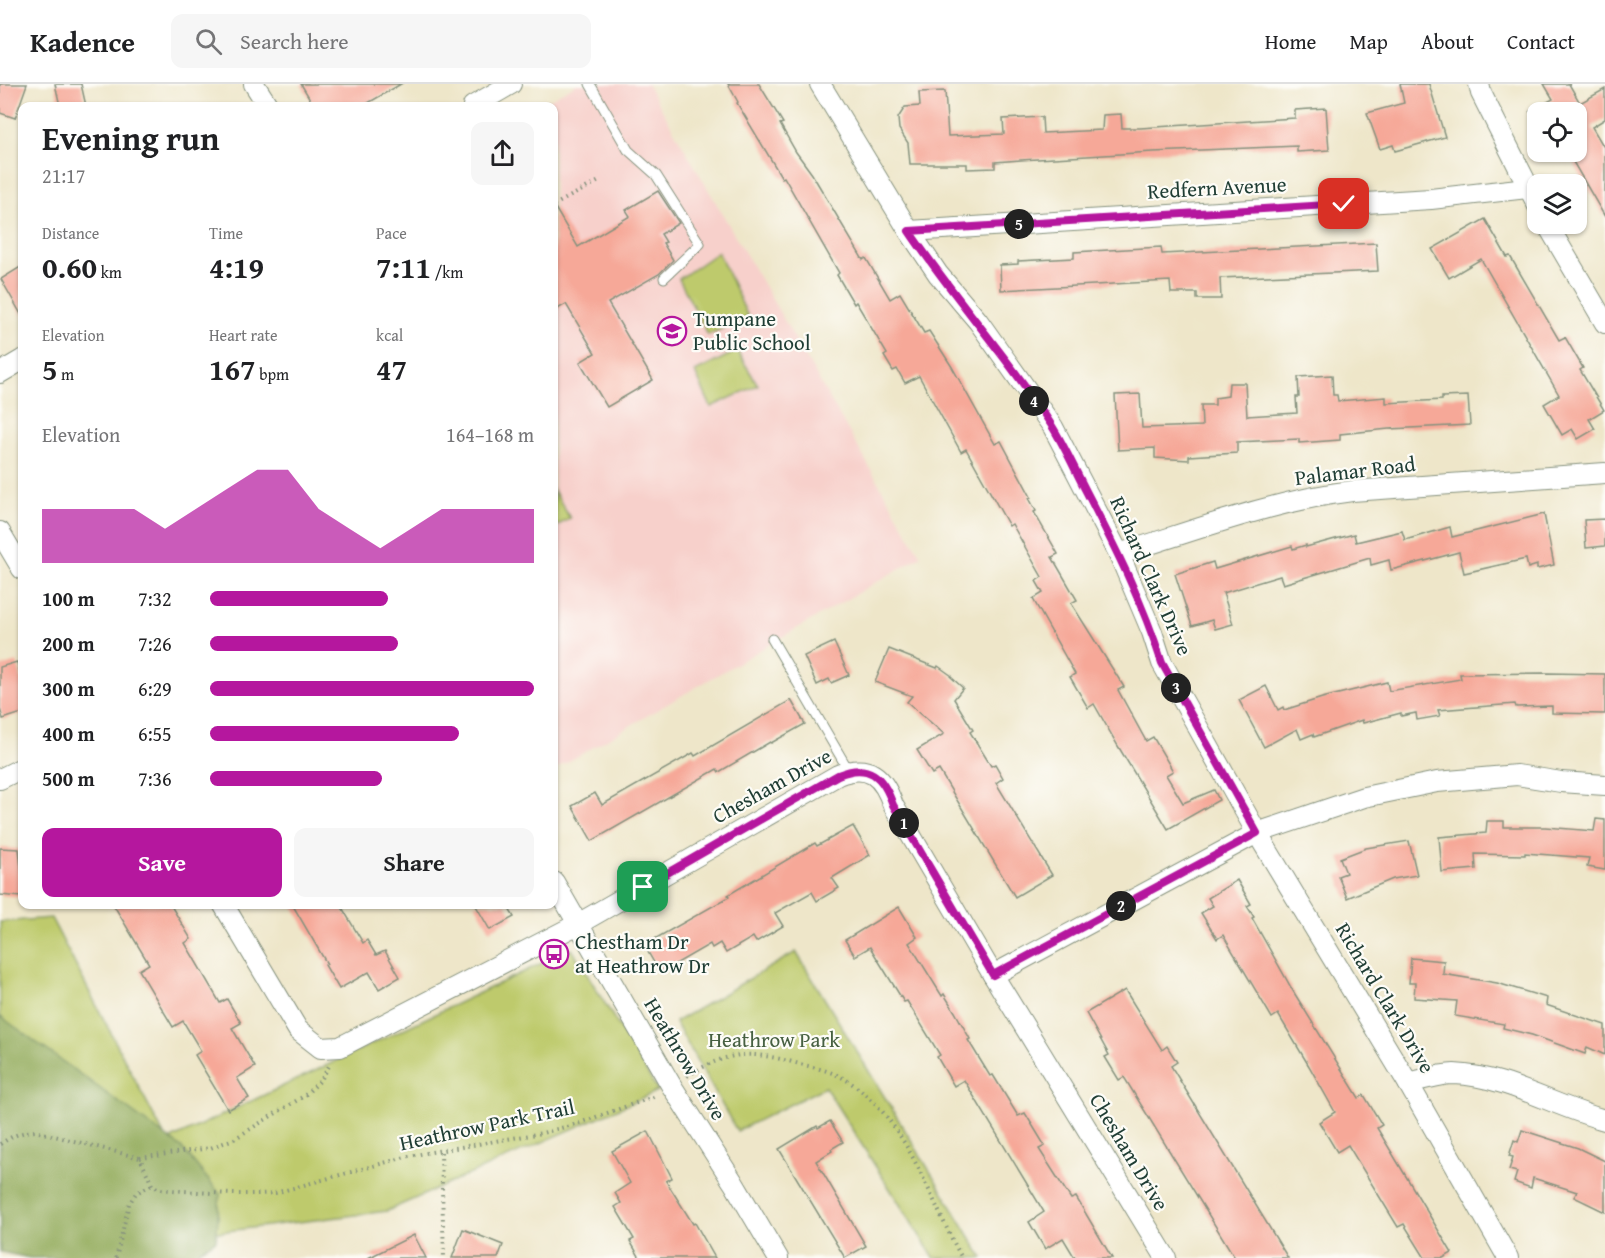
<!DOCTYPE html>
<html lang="en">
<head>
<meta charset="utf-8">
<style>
  body { margin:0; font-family:"Gentium Book Plus",serif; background:#f6f6f6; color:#202124; height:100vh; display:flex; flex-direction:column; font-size:22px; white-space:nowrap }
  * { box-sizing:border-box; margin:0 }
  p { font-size:20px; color:#757577 }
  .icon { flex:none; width:33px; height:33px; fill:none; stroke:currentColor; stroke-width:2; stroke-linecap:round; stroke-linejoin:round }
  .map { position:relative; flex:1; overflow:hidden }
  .details { position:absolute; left:18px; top:18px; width:540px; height:807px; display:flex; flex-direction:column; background:#fff; border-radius:12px; box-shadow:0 2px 4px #0004 }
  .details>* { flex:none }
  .controls { position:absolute; left:1527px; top:18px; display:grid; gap:12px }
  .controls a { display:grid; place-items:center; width:60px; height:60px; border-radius:12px; background:#fff; box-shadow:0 2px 4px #0004; font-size:30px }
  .pin { position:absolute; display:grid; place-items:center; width:51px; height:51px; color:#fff; margin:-26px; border-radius:12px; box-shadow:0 3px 9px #0006 }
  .km { position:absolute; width:30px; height:30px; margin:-15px; border-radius:50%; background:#222; color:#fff; font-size:16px; line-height:30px; text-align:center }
  .round { display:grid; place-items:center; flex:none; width:63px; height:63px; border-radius:12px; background:#f6f6f6 }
  .headline { display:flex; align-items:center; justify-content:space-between; height:102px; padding:0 24px }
  h1 { font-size:33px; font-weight:700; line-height:45px }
  .figures { display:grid; grid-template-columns:repeat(3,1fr); gap:9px; height:102px; padding:6px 24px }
  .figures div { display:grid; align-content:center }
  .figures b { font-size:30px; font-weight:700 }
  .figures small { font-size:16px; font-weight:400 }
  .figures p { font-size:16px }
  .chart { height:168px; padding:12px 24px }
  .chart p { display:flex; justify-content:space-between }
  .chart svg { width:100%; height:108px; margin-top:6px; fill:#b5179e; opacity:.7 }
  .cta { display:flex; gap:12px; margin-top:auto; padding:12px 24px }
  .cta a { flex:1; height:69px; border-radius:12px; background:#b5179e; color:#fff; font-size:24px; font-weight:700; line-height:69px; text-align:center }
  .cta a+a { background:#f6f6f6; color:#202124 }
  ul { padding:0 24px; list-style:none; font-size:20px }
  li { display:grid; grid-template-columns:96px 72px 1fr; align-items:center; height:45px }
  li i { height:15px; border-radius:8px; background:#b5179e }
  header { display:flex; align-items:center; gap:36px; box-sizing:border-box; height:84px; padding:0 30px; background:#fff; border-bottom:2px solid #e0e0e0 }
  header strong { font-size:28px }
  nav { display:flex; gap:33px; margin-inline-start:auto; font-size:21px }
  .search { width:420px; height:54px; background:#f6f6f6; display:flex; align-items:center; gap:15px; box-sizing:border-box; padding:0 21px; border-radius:12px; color:#757577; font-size:22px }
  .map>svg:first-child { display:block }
</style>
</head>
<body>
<header>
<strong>Kadence</strong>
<div class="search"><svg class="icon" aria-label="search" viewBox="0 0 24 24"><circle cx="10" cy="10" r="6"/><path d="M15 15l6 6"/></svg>Search here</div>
<nav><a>Home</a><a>Map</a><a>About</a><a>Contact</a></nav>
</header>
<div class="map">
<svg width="1605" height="1174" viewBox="0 0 1605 1174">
  <rect width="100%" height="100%" fill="#fdfcf7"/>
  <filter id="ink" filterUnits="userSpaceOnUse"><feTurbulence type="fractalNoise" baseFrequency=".0167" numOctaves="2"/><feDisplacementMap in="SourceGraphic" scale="12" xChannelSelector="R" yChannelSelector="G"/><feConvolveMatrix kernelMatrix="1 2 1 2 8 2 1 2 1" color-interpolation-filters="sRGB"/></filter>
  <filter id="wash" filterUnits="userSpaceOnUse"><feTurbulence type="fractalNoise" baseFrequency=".008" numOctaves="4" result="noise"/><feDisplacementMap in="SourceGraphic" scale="24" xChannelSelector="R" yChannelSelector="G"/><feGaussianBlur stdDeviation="1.35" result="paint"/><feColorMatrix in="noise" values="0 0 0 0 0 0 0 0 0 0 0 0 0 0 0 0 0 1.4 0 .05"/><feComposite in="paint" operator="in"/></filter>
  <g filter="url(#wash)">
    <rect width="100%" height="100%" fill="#eee6c9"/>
    <!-- built -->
    <path fill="#f7d0cb" d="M577,0h70l274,472 -367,214v-664h-16z"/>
    <!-- green -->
    <g fill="#beca6c" stroke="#6e8450" stroke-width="1.5">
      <path d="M718,168l30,65 -40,18 -29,-56z"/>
      <path d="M737,267l21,34 -47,22 -16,-35z"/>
      <path d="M554,407l16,27 -16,10z"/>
      <path d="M51,834l116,223 405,-192 86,142 -271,120 -231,29 -156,7v-325z"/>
      <path d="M796,868l187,306h-49l-109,-171 -88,44 -62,-109z"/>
    </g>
    <!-- forest -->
    <path fill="#96ae60" stroke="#5a764a" stroke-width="1.5" d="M0,932l183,133 37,45 -4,46 -28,18h-158l-30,-6z"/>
    <g id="blocks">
      <!-- building -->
      <g fill="#f6a898">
        <path d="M0,0h27l-12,34 -15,-5z"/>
        <path d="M55,0h26l5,22h-26z"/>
        <path d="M301,0h100l-38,22h-49z"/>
        <path d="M728,0h31l24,39 -3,1 16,28 16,22 51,86 3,-2 24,41 10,-6 24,40 5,-2 23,36 43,77 6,-3 30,56 -2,1 7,13 -2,1 24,42 -6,3 25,43 -6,3 53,84 -6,3 28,51 7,-4 20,34 -7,4 17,28 31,-13 5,10 -51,29 -50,-83 -24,-42 -6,4 -18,-31 5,-3 -42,-75 10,-6 -7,-12 6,-4 -30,-53 -3,2 -43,-77 -5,3 -42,-76 -14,7 -8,-14 -4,2 -9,-15 3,-2 -31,-52 -2,2 -17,-29 2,-2 -55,-96 -2,1 -45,-75 1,-1z"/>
        <path d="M1400,0h29l16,53 -50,14 -2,-6 -13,4 -13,-36 37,-10z"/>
        <path d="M1544,0h25l11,19 25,-14v30l-13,8 13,22v68l-33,-57 2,-1 -4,-7h6v-40h-47l24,-13z"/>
        <path d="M945,7l3,45 56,-2 -1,-15 39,-2 1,16 59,-3 1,-15 18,-1 1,14h18l155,-10v-8l31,-2 3,42 -32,2v-6l-144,6 -132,8 -26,2v6l-28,1v-5h-57l-2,-21 -9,-14 -1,-11 7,-11 15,-1 -1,-14z"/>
        <path d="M658,107l21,32 -18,11 5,8 -3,1 10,17 -14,14 -51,29 45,77 -46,27 -27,-45 15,-9 -29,-49 -12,7v-105l24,41 52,-31 -4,-6z"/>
        <path d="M1485,135l22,38 3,-1 49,84 6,-3 18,31 -3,2 24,40 -15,9 6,10 -17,10 -6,-10 -10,6 -18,-31 15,-9 -78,-136 -32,19 -17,-29z"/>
        <path d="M1376,159l2,28 -158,7 1,21h-24v-6h-26l-1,-12 -169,9 -1,-25 18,-1v-3l56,-3v-6l87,-5 1,7z"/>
        <path d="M22,182v50l-21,-37z"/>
        <path d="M1332,291l1,20h4l1,6 48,-4v6l56,-3v-3l26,-1 2,29 -81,4 -49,5v6l-41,3v-4l-62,3v11l-48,3v4l-34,-2v-10l-37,2 -3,-55 25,-1 2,34 60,-2 -1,-21h14v-7l13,-2 1,-13h16l2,33 50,-3 -1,-16h3l-1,-20z"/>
        <path d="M1544,430l10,51 -17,4v-4l-9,3 -2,-9 -62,14 -5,-21 -68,18 -2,-10 -18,5 -1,-7 -87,26 -3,-8 -57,17 10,31 -18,5 -3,-9 -20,6 -17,-52 38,-12 2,7 77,-23 1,3 13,-4v2l48,-13 2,8 46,-11 3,9 45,-13 2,10z"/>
        <path d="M1605,435v27l-19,2 -2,-28z"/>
        <path d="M834,558l15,33 -18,8 -2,-4 -12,6 -13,-29z"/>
        <path d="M889,565l48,19 1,-2 14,10 -1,1 12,11 -9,11 19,31 -3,2 21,34 4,-2 8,14 -7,5 56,92 -37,22 -76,-127 -7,4 -15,-24 27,-16 -37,-32 5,-6 -37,-14z"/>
        <path d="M17,578l5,18v33l-19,6 -3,-10v-42z"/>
        <path d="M1547,589l58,1v40l-53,-1v-7l-36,1 -1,-3 -77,6 2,6 -23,4 -1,-7 -15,3v-3l-38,10 -1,-3 -48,17 -1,-3 -12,5 -4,-10 -33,18 -25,-47 27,-14 12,24 5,-3 1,3 38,-12 65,-16 2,9 72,-12 -1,-5z"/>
        <path d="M791,616l14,24 -34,19 -1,-1 -51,30 -2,-3 -125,72 -20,-35 23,-13 7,12 91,-52 2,3z"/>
        <path d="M1596,735l9,1v50l-18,-3 2,-9 -64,-5v2l-50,-1 1,15 -34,3 -3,-35 47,-4 1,-12h17v6h41l49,4z"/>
        <path d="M853,742l17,29 -38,23 7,10 -22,13 -5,-9 -37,21 8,13 -27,16 -3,-5 -27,16 -6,-10 -8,5 -2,-4 -50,29 -16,-28 85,-48 -1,-2 87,-52 2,3z"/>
        <path d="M1409,757l8,34 -24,4 -46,19 -9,-22 8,-3 -6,-15 26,-10z"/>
        <path d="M0,764l19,1 3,28v20l-22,-2z"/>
        <path d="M1237,796l14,24 -4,2 7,11 -2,1 41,73 66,107 5,-3 18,30 -5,3 75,125 -9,5h-18l-21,-34 -6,3 -50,-82 -11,7 -18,-30 16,-10 -26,-46 -31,-52 -6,4 -49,-83 -6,4 -16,-26 12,-7 -5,-8z"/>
        <path d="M113,820h57l21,35 -6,4 35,60 7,-4 14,24 -9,5 23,39 -18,11 12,20 -21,12 -33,-55 6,-4 -18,-30 -10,6 -34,-57 10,-6z"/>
        <path d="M292,820h48l23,39 4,-3 9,15 9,-4 15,26 -21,12 -10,-17 -30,17 -14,-24 2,-1z"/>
        <path d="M475,820h31l8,13 -24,13z"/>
        <path d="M899,823l18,30 -8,6 33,53 2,-2 11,18 15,27 -2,1 22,36 3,-1 25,41 7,-3 20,33 -6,3 32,50 5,-2 36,61h-37l-12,-20 -18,11 -16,-27 15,-10 -80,-132 -10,6 -17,-29 3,-2 -33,-54 -3,1 -34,-55 -15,9 -10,-16z"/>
        <path d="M1411,874l33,3 -1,13 54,9 50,15 -1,7 59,20v30l-18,-8 -2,7 -53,-19 -29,-7 1,-4 -49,-8 2,-15 -43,-3 1,-15h-6z"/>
        <path d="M1125,906l37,60 5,-4 10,16 -6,4 117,192h-53l-111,-181 -5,3 -14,-23 4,-2 -23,-42z"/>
        <path d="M830,1037l13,21 -12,7 1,2 -16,10 50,85 -21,12 -66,-109 38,-23 1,2z"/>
        <path d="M1522,1046l56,18 27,13v51l-31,-15 3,-5 -44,-14 -2,10 -17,-6 3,-10 -8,-2 4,-13 -4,-1 5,-16 4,2z"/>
        <path d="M648,1047l24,47 -6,3 27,43 2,-1 20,35h-75l-10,-17 4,-2 -19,-32 6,-4 -6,-10 15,-10 -18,-32z"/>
        <path d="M463,1145l40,16 -5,13h-46z"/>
        <path d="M414,1151l12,23h-58z"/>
      </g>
    </g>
  </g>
  <g filter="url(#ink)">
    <use href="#blocks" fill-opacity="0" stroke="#86927e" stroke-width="1.5"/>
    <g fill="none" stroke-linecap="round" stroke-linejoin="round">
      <!-- lane casing -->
      <g stroke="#86927e" stroke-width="11">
        <g id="lane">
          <path d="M590,0l38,66 28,25 44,69 -36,34"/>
          <path d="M772,555l77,132"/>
        </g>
      </g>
      <!-- street casing -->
      <g stroke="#86927e" stroke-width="22">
        <g id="street">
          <path d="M254,0l14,22"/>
          <path d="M820,0l89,147 29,43 40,47 75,106 66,127 33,78 10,31 95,170 151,250 100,175"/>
          <path d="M1479,0l2,9 57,113"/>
          <path d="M473,22l38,-22"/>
          <path d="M1547,140l58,99"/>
          <path d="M909,147l522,-32 96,-11"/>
          <path d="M0,289l22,-13"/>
          <path d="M0,448l22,37"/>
          <path d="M1119,470c77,-24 153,-53 233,-63l253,-18"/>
          <path d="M0,695l22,-11"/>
          <path d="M554,798l117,203 62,97 45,76"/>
          <path d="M223,820l75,126 23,18 19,-1 238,-123 260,-149c31,-12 45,1 55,30l100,170 173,283"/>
          <path d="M993,891l264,-142 107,-36 73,-15 80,-7 44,7 44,3"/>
          <path d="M1408,999c14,-3 32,-9 46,-9 53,2 101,33 151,46"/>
        </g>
      </g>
      <!-- path -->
      <g stroke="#86927e" stroke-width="4" stroke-dasharray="1.5 4.5" stroke-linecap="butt">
        <path d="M554,121l45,-24"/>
        <path d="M687,992c42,-25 62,-26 109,-13 15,4 33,7 47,15 63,36 86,121 119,180"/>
        <path d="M0,1060c12,-8 21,-12 35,-13l105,27 12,27 7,4c39,3 77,7 116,4l134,-37 133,-23 34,-9 80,-28"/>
        <path d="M441,1068l3,106"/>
        <path d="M140,1074l70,-10 24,-9 70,-43 17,-16 8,-14"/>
        <path d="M116,1174l13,-54 7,-11 16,-8"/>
      </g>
      <!-- lane -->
      <use href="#lane" stroke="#fff" stroke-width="9"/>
      <!-- street -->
      <use href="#street" stroke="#fff" stroke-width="20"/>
    </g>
  </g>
  <g fill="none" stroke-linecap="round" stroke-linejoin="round" filter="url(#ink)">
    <!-- route casing -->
    <g stroke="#fff" stroke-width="12">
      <path id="route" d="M643,803l195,-112c31,-13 45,1 55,30l100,170 264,-142 -95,-170c-19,-60 -47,-116 -76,-172 -11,-21 -21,-44 -34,-65 -43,-68 -98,-128 -143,-195l435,-27"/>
    </g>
    <!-- route -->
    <use href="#route" stroke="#b5179e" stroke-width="8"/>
  </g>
  <!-- icons -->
  <defs>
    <g id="school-ring" transform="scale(1.5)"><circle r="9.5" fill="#fdfcf7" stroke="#b5179e" stroke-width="1.5"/><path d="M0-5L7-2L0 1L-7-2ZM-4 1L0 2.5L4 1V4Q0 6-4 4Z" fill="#b5179e"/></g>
    <g id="bus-ring" transform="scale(1.5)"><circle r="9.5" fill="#fdfcf7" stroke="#b5179e" stroke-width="1.5"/><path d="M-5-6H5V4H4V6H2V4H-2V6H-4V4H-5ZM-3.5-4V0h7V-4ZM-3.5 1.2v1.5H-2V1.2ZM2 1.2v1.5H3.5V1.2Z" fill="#b5179e"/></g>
  </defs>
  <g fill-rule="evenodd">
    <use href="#school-ring" x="672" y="247"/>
    <use href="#bus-ring" x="554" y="870"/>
  </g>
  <g text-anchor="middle" stroke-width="4.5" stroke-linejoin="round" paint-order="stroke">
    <!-- street labels -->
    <g font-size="21" fill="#1f3d34" stroke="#fdfcf7">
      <text transform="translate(1217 104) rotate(-3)" y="7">Redfern Avenue</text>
      <text transform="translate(1355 387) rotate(-7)" y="7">Palamar Road</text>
      <text transform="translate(1151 492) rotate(66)" y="7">Richard Clark Drive</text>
      <text transform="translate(772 702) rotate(-29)" y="7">Chesham Drive</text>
      <text transform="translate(1385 914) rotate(59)" y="7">Richard Clark Drive</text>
      <text transform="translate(685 975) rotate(59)" y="7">Heathrow Drive</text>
      <text transform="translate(487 1041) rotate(-12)" y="7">Heathrow Park Trail</text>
      <text transform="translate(1129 1068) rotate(59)" y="7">Chesham Drive</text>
    </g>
    <!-- poi labels -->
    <g font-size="21" fill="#1f3d34" stroke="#fdfcf7" text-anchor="start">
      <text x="693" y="242">Tumpane<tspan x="693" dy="24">Public School</tspan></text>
      <text x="575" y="865">Chestham Dr<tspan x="575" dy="24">at Heathrow Dr</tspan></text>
    </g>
    <!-- park labels -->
    <g font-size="21" fill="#476042" stroke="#fdfcf7">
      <text x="774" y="963">Heathrow Park</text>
    </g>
  </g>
</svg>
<div class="controls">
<a><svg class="icon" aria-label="locate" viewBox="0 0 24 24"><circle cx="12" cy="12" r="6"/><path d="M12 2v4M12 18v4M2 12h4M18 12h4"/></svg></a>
<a><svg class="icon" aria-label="layers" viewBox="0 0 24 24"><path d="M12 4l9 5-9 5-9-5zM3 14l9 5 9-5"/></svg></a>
</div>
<div class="pin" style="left:643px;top:803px;background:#1e9e55"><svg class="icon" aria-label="arrive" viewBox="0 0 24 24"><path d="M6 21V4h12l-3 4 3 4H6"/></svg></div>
<div class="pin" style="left:1344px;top:120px;background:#d93025"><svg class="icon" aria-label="check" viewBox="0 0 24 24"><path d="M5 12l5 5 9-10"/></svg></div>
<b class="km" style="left:904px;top:739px">1</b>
<b class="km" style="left:1121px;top:822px">2</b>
<b class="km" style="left:1176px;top:604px">3</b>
<b class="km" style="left:1034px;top:317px">4</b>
<b class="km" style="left:1019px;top:140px">5</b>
<section class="details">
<div class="headline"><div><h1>Evening run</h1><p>21:17</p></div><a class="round"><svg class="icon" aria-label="share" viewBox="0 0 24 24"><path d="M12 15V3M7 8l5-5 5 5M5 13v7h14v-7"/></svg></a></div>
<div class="figures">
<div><p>Distance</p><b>0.60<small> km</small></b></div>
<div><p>Time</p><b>4:19</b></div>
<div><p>Pace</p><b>7:11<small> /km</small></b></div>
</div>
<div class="figures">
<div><p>Elevation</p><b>5<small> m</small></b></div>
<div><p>Heart rate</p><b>167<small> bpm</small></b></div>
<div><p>kcal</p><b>47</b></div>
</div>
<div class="chart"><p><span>Elevation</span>164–168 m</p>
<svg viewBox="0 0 160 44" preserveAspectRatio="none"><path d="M0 44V22L10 22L20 22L30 22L40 30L50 22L60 14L70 6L80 6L90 22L100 30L110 38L120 30L130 22L140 22L150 22L160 22V44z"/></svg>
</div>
<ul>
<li><b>100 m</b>7:32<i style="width:55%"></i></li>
<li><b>200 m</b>7:26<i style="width:58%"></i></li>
<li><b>300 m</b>6:29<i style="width:100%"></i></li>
<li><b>400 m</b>6:55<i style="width:77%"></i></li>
<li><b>500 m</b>7:36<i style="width:53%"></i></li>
</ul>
<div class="cta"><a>Save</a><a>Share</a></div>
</section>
</div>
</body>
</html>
